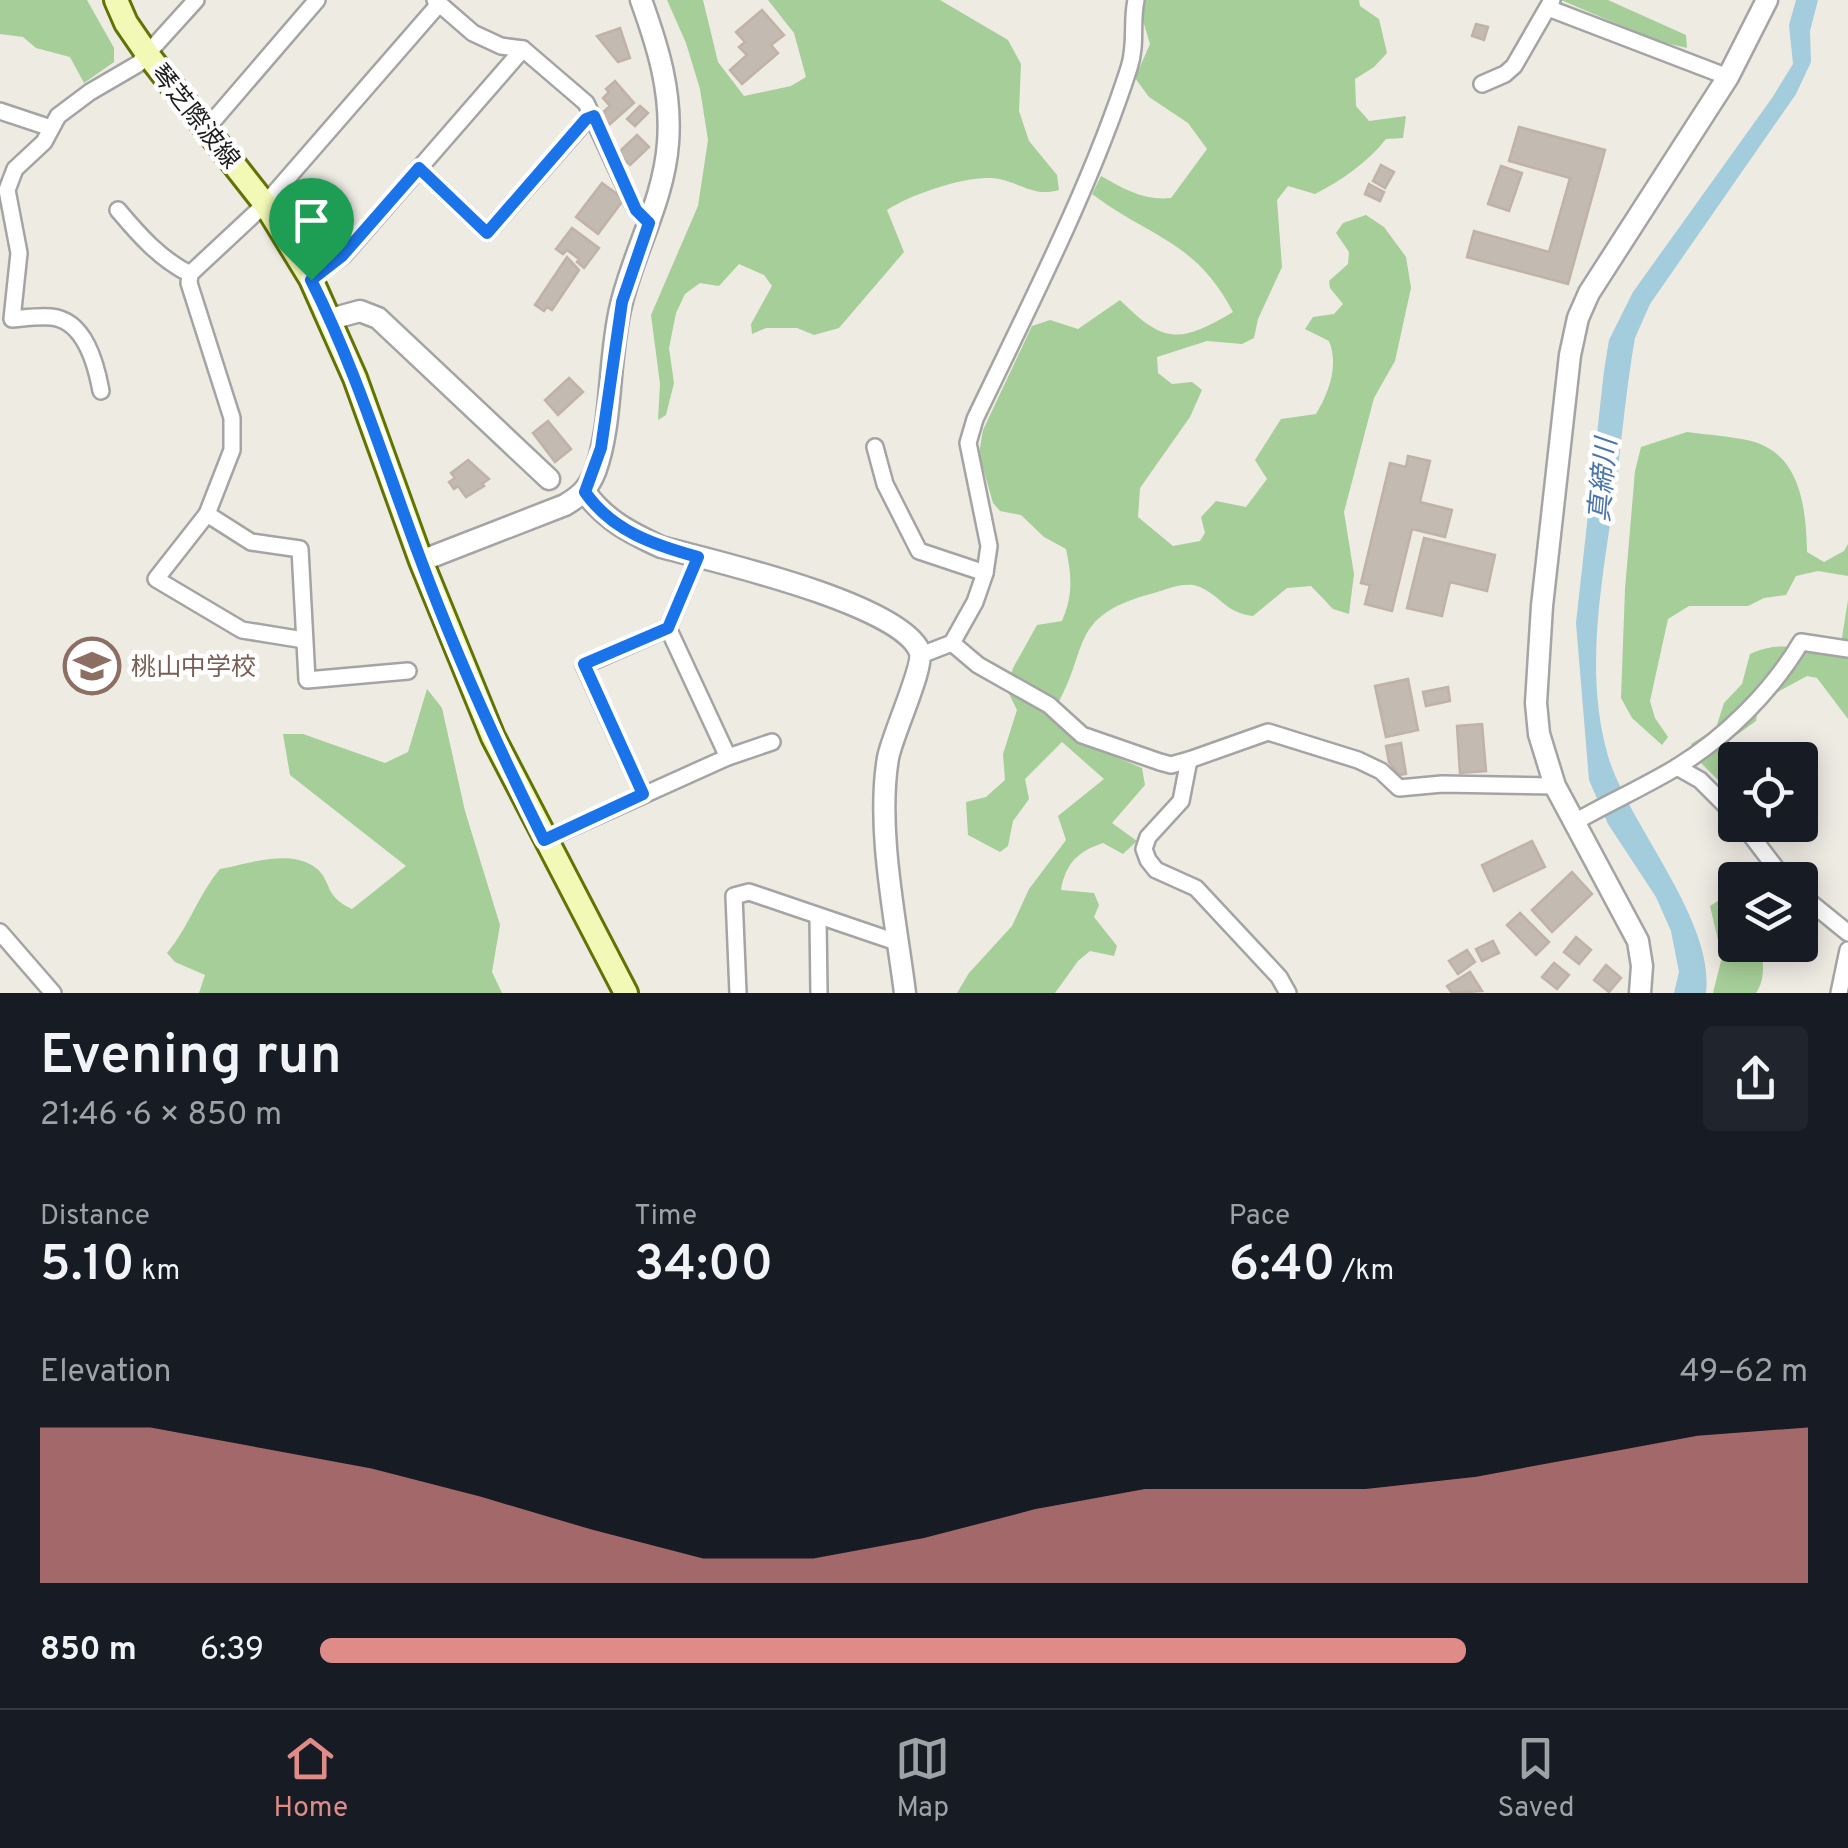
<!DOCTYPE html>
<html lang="en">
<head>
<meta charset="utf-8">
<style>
  body { margin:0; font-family:Overpass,"Noto Sans JP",sans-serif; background:#20242c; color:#f1f3f6; height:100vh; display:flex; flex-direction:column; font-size:38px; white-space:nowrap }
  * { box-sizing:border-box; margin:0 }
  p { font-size:32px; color:#9ea1a6 }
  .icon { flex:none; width:55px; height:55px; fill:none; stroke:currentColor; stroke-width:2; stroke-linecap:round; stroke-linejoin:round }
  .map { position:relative; height:993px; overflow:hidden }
  .side { display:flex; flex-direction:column; background:#171b24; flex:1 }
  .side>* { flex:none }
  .controls { position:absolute; left:1718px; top:742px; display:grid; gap:20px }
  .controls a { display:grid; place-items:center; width:100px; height:100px; border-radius:10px; background:#171b24; box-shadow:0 5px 25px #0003; font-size:50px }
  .pin { position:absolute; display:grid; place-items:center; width:85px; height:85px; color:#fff; margin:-102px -42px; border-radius:50% 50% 50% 0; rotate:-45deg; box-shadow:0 0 10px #0007 }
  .pin .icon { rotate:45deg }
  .round { display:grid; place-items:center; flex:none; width:105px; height:105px; border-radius:10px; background:#20242c }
  .headline { display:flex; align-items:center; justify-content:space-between; height:170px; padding:0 40px }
  h1 { font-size:55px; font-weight:600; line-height:75px }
  .metrics { display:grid; grid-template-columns:repeat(3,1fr); gap:15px; height:170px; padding:10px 40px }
  .metrics div { display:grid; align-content:center }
  .metrics b { font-size:50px; font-weight:600 }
  .metrics small { font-size:28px; font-weight:400 }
  .metrics p { font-size:28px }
  .chart { height:280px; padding:20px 40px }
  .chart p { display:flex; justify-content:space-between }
  .chart svg { width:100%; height:180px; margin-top:10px; fill:#df8b88; opacity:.7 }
  ul { padding:0 40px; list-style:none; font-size:32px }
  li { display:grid; grid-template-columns:160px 120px 1fr; align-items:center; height:75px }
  li i { height:25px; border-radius:12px; background:#df8b88 }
  .dock { display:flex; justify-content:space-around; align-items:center; height:140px; border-top:2px solid #363941; background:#171b24; font-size:28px; color:#9ea1a6 }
  .dock a { display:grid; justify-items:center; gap:5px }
  .dock .current { color:#df8b88 }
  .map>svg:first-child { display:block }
</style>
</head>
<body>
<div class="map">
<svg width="1848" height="993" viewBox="0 0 1848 993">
  <rect width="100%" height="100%" fill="#eeebe3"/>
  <!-- forest -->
  <g fill="#a5ce98">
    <path d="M0,0h87l27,48v14l-30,21 -14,-26 -34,-9 -13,-11 -23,-3z"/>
    <path d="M667,0h36l15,62 26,34 47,-10 15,-9 -12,-44 -26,-33h172l68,40 13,24 -2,47 10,30 28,34 2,15c-25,7 -36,-6 -60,-11 -27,-6 -88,15 -112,31l17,42 -65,76 -25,7 -17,-7h-31l-14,6 -1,-10 21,-38 -8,-11 -25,-11 -20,22 -19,-3 -15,11 -9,19 -7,35 5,35 -8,32 -8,5 2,-36 -9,-69 47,-109 10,-66 -8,-51 -14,-46z"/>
    <path d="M1146,0h213l1,6 19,13 8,34 -13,14 -19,12 1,27 13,15 37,-5 -3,22 -17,1c-18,23 -45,42 -71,55l-27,-8 -11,14 5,67 -24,52 -4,19 -12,6 -35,-3 -50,16 1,16 14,11 20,-2 10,8 -12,27 -50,71 -2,29 35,29 27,-5 5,-8 -4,-16 15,-16 30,6 21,-28 -12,-19 26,-41 35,-5c13,-22 23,-48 13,-73l-24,-12 8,-12 21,-3 9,-10 -13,-16 -1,-7 19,-17 1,-12 -13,-19 7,-10 23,-8 18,12 22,30 5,31 -16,73 -21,37 -30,114 10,62 -5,40 -16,-5 -22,-23 -24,2 -34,28c-27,-3 -31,-19 -53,-29 -15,-6 -32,2 -46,6 -91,24 -61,57 -103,122l37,30 54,23 3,17 -33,38 25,18 -14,13 -20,-11c-26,9 -37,20 -42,47l33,3 5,12 -5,12 23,29 -3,10 -24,-5 -12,10 -23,32h-98l12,-20 43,-47 17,-37 37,-49 -8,-24 46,-37 -42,-37 -37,37 4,20 -16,22 -5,25 -8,6 -32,-17 -2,-33 20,-5 19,-17 -2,-26 14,-44 -10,-20 6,-22 24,-43 25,-4c11,-26 10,-44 4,-72l-22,-12 -23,-22 -21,-4 -7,-8 -14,-49 4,-24 49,-104 18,-6 28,9 42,-29c45,45 60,43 113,12 -37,-71 -82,-74 -141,-118l9,-18c23,13 43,25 70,22l36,-49 -19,-26 -39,-26 -14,-19 15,-34 -9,-30z"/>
    <path d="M1561,0h47l78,35 1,13 -30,-7z"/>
    <path d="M1687,432c21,3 43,4 64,9 50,13 55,67 56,111l17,10 20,-11 4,-7v32l-30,-5 -22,5 -10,19 -22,3 -16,8h-59l-21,13 -18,82 5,17 13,19 -6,8 -30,-27 -11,-20 4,-109 10,-118 6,-24z"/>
    <path d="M1848,600v119l-31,-41 -10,-2 -48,26 -3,19 -29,21 11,18h-3v37l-33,-33 -11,-20 25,-16 8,-25 18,-19 8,-30c29,-13 47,-7 76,1l15,-11z"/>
    <path d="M427,689l15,19 23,103 35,114 -8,47 10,21h-303l6,-18 -30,-13 -8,-9c22,-26 31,-58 53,-84 27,-5 71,-21 96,-1 17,14 7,28 36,41l54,-43 -116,-91 -7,-41h20l82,29 23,-11z"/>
    <path d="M1735,890v55h26c2,16 5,34 -5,48h-43l9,-36 -12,-51z"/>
  </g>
  <!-- water -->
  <path fill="#a3ccdc" d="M1796,0h22l-8,31 1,31 -15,32 -146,210 -15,34c-9,50 -13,101 -20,152 -12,88 -32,178 -7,266 21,70 107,164 98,237h-32l5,-21 -8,-41 -15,-34 -48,-73 -19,-44 -13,-157 28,-252 5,-31 24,-48 139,-194 21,-34 -4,-39z"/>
  <!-- building -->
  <g fill="#c3bab2" stroke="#c0b2a6" stroke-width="2.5">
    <path d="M762,10l22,25 -13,10 7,8 -36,31 -12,-14 17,-15 -8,-8 6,-5 -9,-10z"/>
    <path d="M1476,24l12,3 -4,13 -12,-4z"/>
    <path d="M620,28l10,30 -12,4 -21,-26z"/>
    <path d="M615,81l19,22 -25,22 -9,-10 10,-9 -7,-8 6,-6 -3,-3z"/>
    <path d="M640,106l8,7 -13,13 -8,-7z"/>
    <path d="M1519,127l86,23 -37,134 -101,-27 7,-26 75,21 21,-74 -61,-17z"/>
    <path d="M637,135l12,12 -19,18 -12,-12z"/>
    <path d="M1381,165l13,7 -9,16 -12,-7z"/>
    <path d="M1501,166l21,7 -13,38 -21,-7z"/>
    <path d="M602,183l22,16 -26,35 -22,-17z"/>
    <path d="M1369,184l15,8 -4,9 -15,-7z"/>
    <path d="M572,228l27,20 -15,20 -7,-6 2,-3 -12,-9 -4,4 -7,-5z"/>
    <path d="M567,257l12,13 -27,40 -5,-3 -3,4 -9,-6z"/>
    <path d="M569,378l14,14 -25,23 -13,-15z"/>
    <path d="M548,421l23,28 -16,13 -22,-29z"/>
    <path d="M1408,456l22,5 -10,41 32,8 -7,27 -33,-8 -20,82 -27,-7 5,-19 -9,-2 29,-120 16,4z"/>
    <path d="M468,460l21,19 -7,5 2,2 -18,11 -8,-11 -4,3 -5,-7 6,-4 -4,-5z"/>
    <path d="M1424,538l71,17 -8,36 -37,-9 -8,34 -35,-8z"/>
    <path d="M1408,679l10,51 -32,7 -11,-51z"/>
    <path d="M1448,687l2,14 -24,5 -3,-14z"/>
    <path d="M1482,724l4,47 -26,2 -3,-47z"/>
    <path d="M1401,743l5,31 -7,1 -10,-13 -3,-16z"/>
    <path d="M1532,841l13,26 -51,24 -12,-26z"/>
    <path d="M1572,872l20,22 -40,38 -20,-22z"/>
    <path d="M1520,913l29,29 -13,13 -29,-30z"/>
    <path d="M1576,937l15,13 -12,14 -15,-12z"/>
    <path d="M1493,941l6,12 -17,8 -6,-12z"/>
    <path d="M1467,950l8,12 -17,12 -9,-13z"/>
    <path d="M1554,963l15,12 -12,14 -15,-12z"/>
    <path d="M1606,965l15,13 -12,14 -15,-12z"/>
    <path d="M1470,972l12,19 -30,2 -5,-7z"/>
  </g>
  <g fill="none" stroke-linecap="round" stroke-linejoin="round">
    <!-- minor casing -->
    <g stroke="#a4a4a4" stroke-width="20">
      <g id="minor">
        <path d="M435,0l38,33 28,13 22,3 63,54 50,107 13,13"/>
        <path d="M1548,8l180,69"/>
        <path d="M1482,84l23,-10 9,-8 38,-66"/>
        <path d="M0,111l51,17"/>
        <path d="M207,128l110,-128"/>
        <path d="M419,168l68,65 100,-114 7,-3"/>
        <path d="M118,210c21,25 42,49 72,64"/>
        <path d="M311,279l32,-23 180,-207"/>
        <path d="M101,391c-5,-27 -16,-71 -50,-74 -13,-1 -27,1 -39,2l7,-66 -12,-63 8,-21 29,-27 14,-26 32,-24 48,-28 58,-64"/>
        <path d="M875,447l10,37 34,67 66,22"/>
        <path d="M207,514l25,-64v-32l-43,-135 1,-9 75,-70 174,-200"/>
        <path d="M668,628l60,129"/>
        <path d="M304,640l-62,-10 -86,-51 51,-65 44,28 49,7 7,131 101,-9"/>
        <path d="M952,643l26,22 71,40 33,30 78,27 11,3 18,-5 79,-28 90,28 23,11 18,17 43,-4 113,2"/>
        <path d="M921,655l31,-12 23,-41 10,-29 4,-27 -21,-103 7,-24c54,-113 116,-233 154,-351 8,-24 2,-45 7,-68"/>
        <path d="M1189,760l-8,41 -33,36 -4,12 4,11 8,10 40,18 83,89 9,16"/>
        <path d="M1677,767l23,13 35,35"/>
        <path d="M643,794l-59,-129 84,-37 30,-71"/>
        <path d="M1575,822c33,-19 69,-35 102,-55 49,-30 95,-76 124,-125l47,7"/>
        <path d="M1743,825l42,55"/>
        <path d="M544,840l184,-83 44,-15"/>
        <path d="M1800,894l48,39"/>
        <path d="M818,918l1,75"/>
        <path d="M0,932l53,61"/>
        <path d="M738,993l-4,-97 15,-4 150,51"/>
        <path d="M1839,993l9,-43"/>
      </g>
    </g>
    <!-- tertiary casing -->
    <g stroke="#a4a4a4" stroke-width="25">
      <g id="tertiary">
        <path d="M331,319l29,-8 18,7 171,161"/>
        <path d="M585,492c20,28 46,41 76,55 53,14 236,56 258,103 7,14 -27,85 -31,108 -12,71 8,163 17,235"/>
        <path d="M421,561l144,-56c15,-9 23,-16 30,-33 18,-48 13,-115 26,-167 13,-55 43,-105 47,-162 4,-51 -10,-96 -27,-143"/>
        <path d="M1640,993l2,-27 -4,-25 -83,-155 -16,-52 -3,-31 6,-97 28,-251 8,-37 11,-25 139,-216 39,-77"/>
      </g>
    </g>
    <!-- secondary casing -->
    <g stroke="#627305" stroke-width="28">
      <path id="secondary" d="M116,0l10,23 22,32 117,149 46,75 44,99 66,183 72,176 133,256"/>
    </g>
    <!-- minor -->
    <use href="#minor" stroke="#fff" stroke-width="15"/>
    <!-- tertiary -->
    <use href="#tertiary" stroke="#fff" stroke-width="20"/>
    <!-- secondary -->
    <use href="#secondary" stroke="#f2f9b6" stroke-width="22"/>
  </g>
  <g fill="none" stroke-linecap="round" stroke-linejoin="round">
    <!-- route casing -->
    <g stroke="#fff" stroke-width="20">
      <path id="route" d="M594,116l42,94 13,13 -27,79 -21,146 -16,44c27,39 69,53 113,65l-30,71 -84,36 59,130 -99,46c-46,-92 -88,-185 -124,-282 -35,-93 -64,-189 -109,-278l31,-24 77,-88 68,65 99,-114z"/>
    </g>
    <!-- route -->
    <use href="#route" stroke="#1a73e8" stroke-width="12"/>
  </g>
  <!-- icons -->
  <defs>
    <g id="school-ring" transform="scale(2.875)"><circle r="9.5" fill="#fff" stroke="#8d6e63" stroke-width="1.5"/><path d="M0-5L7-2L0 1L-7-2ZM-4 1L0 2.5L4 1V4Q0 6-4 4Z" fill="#8d6e63"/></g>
  </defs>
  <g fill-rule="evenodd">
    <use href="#school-ring" x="92" y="666"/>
  </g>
  <g text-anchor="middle" stroke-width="9" stroke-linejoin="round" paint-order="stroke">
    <!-- street labels -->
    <g font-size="25" fill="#1d1d1d" stroke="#fff">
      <text transform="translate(196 116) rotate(51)" y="9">琴芝際波線</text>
    </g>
    <!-- education labels -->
    <g font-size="25" fill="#785e54" stroke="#fff" text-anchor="start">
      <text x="131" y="675">桃山中学校</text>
    </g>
    <!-- water labels -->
    <g font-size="28" font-style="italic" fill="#4a76ac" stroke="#fff">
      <text transform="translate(1602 480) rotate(-85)" y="10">真締川</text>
    </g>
  </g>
</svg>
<div class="controls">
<a><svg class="icon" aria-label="locate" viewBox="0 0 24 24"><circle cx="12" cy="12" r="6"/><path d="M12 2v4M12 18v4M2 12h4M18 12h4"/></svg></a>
<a><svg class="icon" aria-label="layers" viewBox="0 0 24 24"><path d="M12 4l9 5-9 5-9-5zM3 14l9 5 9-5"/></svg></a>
</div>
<div class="pin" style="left:311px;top:280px;background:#1e9e55"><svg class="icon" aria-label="arrive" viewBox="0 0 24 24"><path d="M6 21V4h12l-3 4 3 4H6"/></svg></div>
</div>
<section class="side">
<div class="headline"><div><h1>Evening run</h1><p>21:46 · 6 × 850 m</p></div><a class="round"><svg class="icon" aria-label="share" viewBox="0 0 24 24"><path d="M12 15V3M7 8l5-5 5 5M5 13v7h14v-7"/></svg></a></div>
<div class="metrics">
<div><p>Distance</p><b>5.10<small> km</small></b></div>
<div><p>Time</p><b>34:00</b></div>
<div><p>Pace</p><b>6:40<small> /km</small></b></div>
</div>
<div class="chart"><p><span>Elevation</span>49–62 m</p>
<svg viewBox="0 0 160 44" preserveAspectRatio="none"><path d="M0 44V6L10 6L20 11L30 16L40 23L50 31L60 38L70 38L80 33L90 26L100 21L110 21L120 21L130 18L140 13L150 8L160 6V44z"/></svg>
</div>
<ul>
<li><b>850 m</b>6:39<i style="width:77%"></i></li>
</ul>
</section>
<nav class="dock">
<a class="current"><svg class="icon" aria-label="home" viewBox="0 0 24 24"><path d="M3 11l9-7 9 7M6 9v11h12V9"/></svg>Home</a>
<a><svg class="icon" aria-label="map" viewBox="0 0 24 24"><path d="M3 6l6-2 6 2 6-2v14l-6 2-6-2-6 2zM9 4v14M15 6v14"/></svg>Map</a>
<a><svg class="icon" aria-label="saved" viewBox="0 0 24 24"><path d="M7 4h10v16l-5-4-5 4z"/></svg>Saved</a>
</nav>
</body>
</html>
